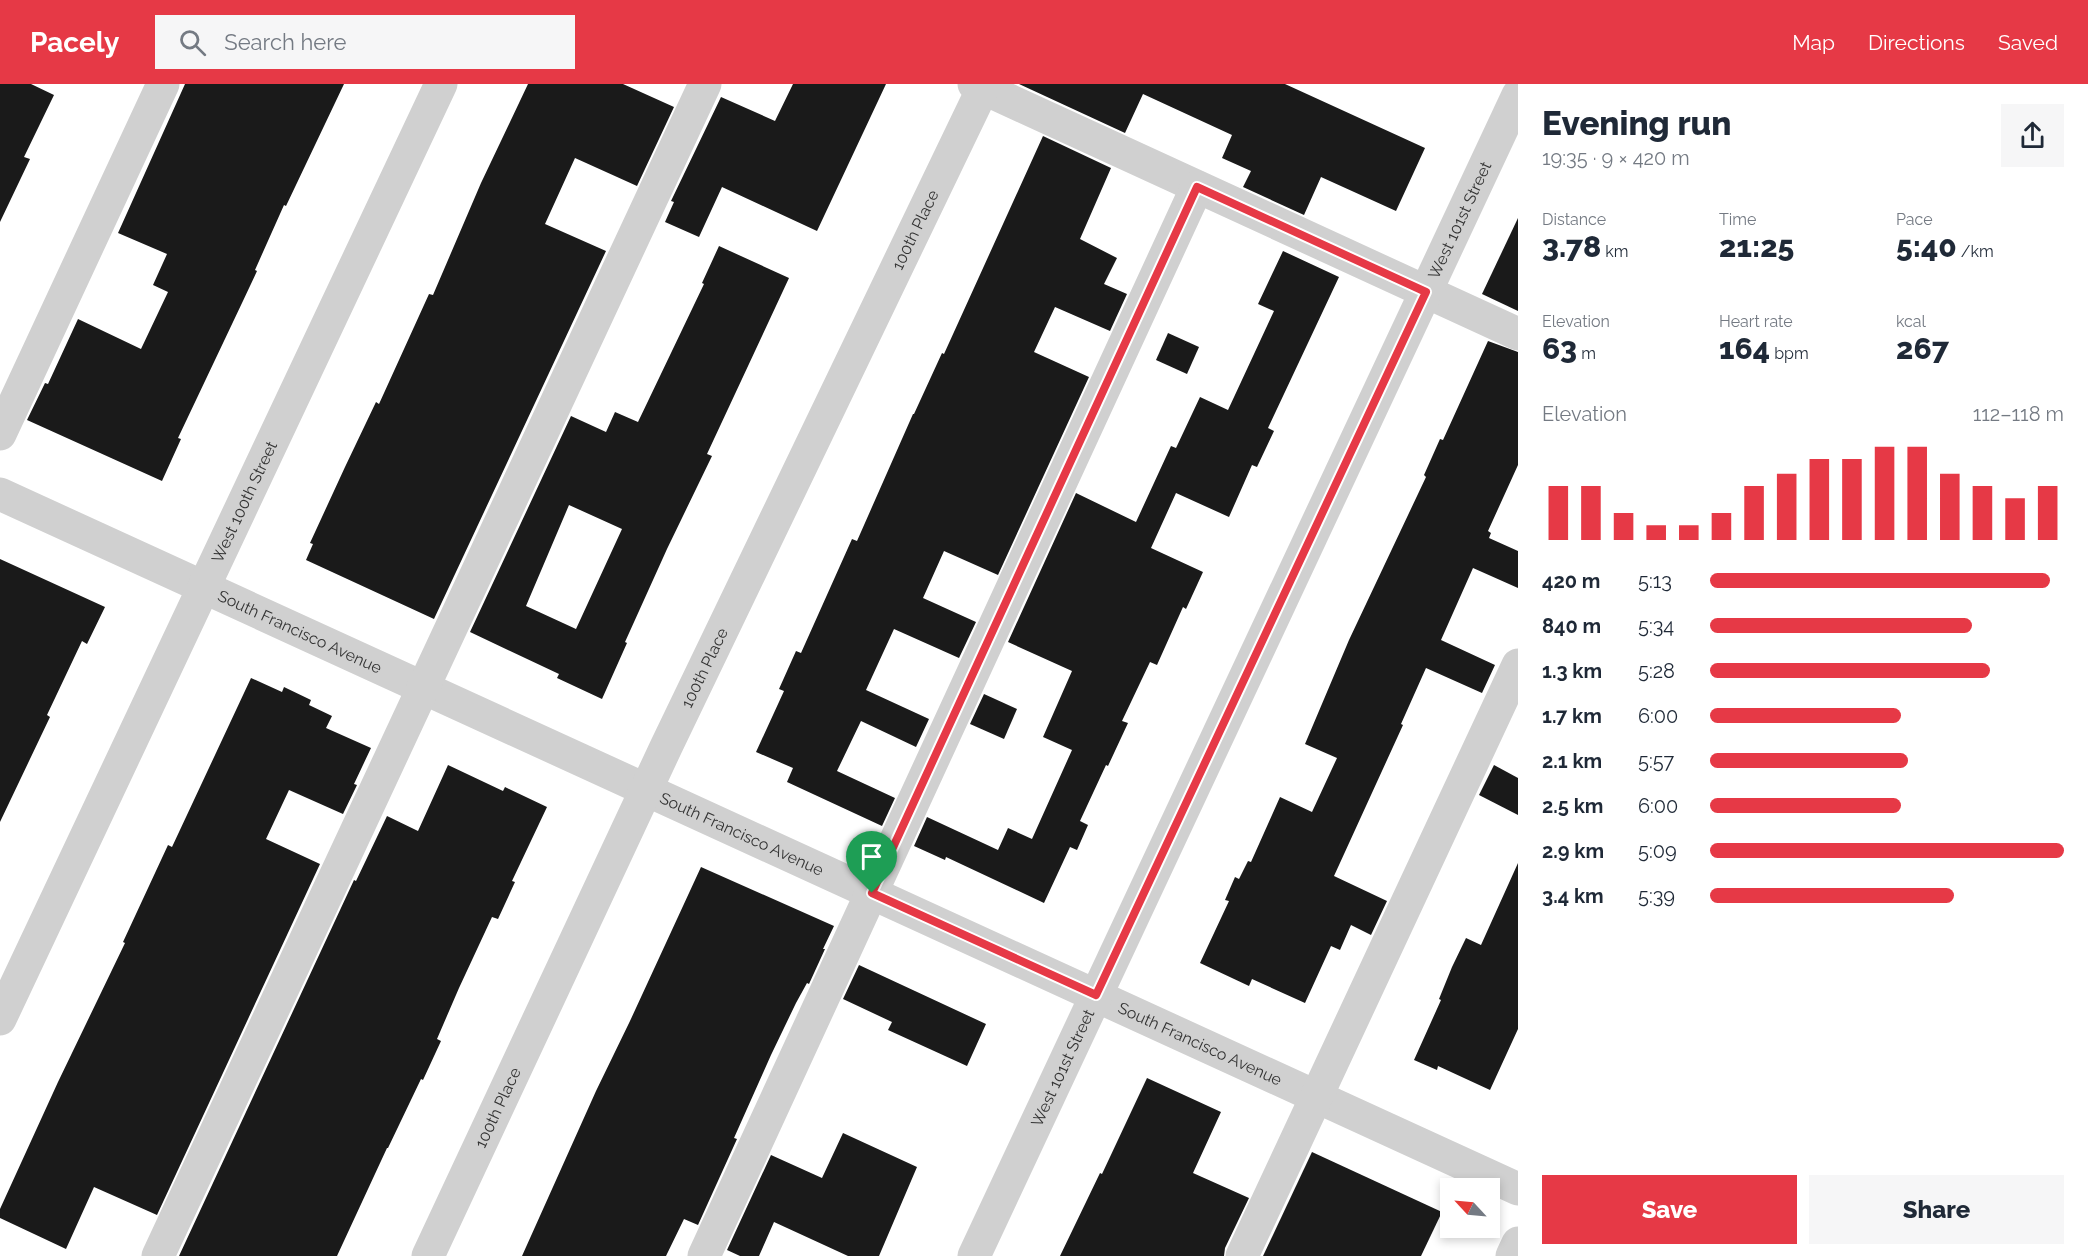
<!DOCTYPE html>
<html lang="en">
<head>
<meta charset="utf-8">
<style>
  body { margin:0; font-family:Raleway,sans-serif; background:#f6f6f7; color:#1f2937; height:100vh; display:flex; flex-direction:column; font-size:22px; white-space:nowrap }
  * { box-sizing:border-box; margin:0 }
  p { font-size:20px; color:#747a83 }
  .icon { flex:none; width:33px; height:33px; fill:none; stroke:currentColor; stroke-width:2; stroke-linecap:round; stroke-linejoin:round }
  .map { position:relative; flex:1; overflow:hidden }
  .drawer { display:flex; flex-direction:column; background:#fff; width:570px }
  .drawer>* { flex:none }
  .needle { width:39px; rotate:296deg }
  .controls { position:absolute; left:1440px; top:1094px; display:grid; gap:12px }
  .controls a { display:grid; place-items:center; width:60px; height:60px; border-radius:0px; background:#fff; box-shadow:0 3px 9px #0003; font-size:30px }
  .pin { position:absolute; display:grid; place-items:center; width:51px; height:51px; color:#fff; margin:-62px -26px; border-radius:50% 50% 50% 0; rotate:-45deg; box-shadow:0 0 6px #0007 }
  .pin .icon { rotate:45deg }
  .round { display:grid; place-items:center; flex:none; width:63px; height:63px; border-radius:0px; background:#f6f6f7 }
  .overview { display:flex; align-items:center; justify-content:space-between; height:102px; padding:0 24px }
  h1 { font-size:33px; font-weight:800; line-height:45px }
  .metrics { display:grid; grid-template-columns:repeat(3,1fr); gap:9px; height:102px; padding:6px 24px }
  .metrics div { display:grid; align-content:center }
  .metrics b { font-size:30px; font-weight:800 }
  .metrics small { font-size:16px; font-weight:400 }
  .metrics p { font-size:16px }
  .chart { height:168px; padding:12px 24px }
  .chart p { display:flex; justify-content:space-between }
  .chart svg { width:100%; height:108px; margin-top:6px; stroke:#e63946; stroke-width:6 }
  .action { display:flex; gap:12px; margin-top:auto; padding:12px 24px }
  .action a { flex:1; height:69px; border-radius:0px; background:#e63946; color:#fff; font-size:24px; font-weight:800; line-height:69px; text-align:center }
  .action a+a { background:#f6f6f7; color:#1f2937 }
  ul { padding:0 24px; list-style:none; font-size:20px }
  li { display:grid; grid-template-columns:96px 72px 1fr; align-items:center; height:45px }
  li i { height:15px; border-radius:8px; background:#e63946 }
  header { display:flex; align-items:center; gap:36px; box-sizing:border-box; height:84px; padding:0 30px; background:#e63946; color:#fff }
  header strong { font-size:28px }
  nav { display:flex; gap:33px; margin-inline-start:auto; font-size:21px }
  .search { width:420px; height:54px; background:#f6f6f7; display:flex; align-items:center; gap:15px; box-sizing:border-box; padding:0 21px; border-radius:0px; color:#747a83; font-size:22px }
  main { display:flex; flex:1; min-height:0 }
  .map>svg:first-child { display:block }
</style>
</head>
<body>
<header>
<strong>Pacely</strong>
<div class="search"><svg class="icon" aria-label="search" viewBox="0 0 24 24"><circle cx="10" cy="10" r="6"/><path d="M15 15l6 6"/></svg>Search here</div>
<nav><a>Map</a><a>Directions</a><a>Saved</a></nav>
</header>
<main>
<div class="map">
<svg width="1518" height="1172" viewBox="0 0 1518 1172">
  <rect width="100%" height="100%" fill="#fff"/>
  <!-- building -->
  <g fill="#1a1a1a" fill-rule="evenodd">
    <path d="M0,0h31l23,11 -30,62 6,2 -30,63z"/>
    <path d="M185,0h159l-58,122 -2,-1 -29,65 2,1 -15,32 -64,135 3,1 -19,42 -135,-61 18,-37 3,1 30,-65 63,30 27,-57 -15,-7 14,-31 -49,-21z"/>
    <path d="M528,0h95l51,23 -37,79 -62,-28 -30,66 61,27 -172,368 -128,-59 7,-16 -3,-1 35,-76 31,-65 3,2 50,-110 4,1 48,-112z"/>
    <path d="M793,0h93l-69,147 -95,-44 -23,50 -34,-15 9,-20 -3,-1 50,-104 54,24z"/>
    <path d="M1019,0h266l140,64 -29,63 -75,-34 -17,38 -61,-28 8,-16 -29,-13 10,-23 -89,-41 -18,39z"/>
    <path d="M1043,52l68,32 -31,71 37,19 -13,26 23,10 -17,37 -55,-24 -21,45 55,25 -91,198 -54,-24 -21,47 53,24 -17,36 -65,-29 -28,61 63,29 -13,28 -55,-26 -24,50 58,27 -13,28 -95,-44 6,-14 -37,-16 28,-61 -5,-2 17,-38 5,2 51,-114 5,2 56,-127h1l28,-61 2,1z"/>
    <path d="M1518,134v93l-36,-17z"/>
    <path d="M719,162l70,32 -82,176 5,2 -45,93 -42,93 2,1 -25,56 -45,-21 2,-4 -89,-42 101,-216 35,16 9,-20 23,10 66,-138 -2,-1zM569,421l53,24 -46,100 -50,-23z"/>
    <path d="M1283,167l56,26 -71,151 6,3 -17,36 -5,-2 -23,52 -53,-24 -25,55 52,24 -17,37 -3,-2 -26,58 -7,-3 -28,59 6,2 -20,43 -2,-1 -26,56 8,4 -11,25 -7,-3 -26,56 -98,-46 -1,3 -31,-14 13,-29 71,33 10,-22 24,11 40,-89 -29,-13 29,-66 -64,-29 68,-149 60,29 35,-76 5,2 24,-51 28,13 46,-99 -16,-7z"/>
    <path d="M1168,249l31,14 -12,27 -31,-14z"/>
    <path d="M1488,257l30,11v113l-30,66 3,2 -2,5 29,13v37l-45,-20 -32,72 54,25 -13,28 -56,-25 -25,56 2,1 -69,151 53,25 -16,34 -20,-10 -11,25 -9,-4 -26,57 -53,-24 -3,7 -49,-23 29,-62 -4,-1 10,-23 4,2 9,-18 3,1 29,-65 32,15 25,-54 -32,-14 44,-104 77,-163 -2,-2 16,-36 3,1z"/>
    <path d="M0,475l105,48 -18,37 -5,-3 -35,74 3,2 -50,105z"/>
    <path d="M251,594l31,14 2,-5 27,13 -2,5 23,11 -6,12 45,20 -17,36 3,1 -14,29 -54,-24 -23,49 54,25 -163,351 -63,-28 -28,62 -66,-31v-9l58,-127 67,-139 -2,-1 45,-97 4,2z"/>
    <path d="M984,610l33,15 -13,30 -34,-15z"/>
    <path d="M448,681l55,26 2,-4 42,20 -35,74 3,1 -17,37 -6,-2 -33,71 -22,51 4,2 -18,39 -2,-1 -33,69h-1l-50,108h-158l175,-376 2,1 31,-65 31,15z"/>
    <path d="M1494,681l24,13v37l-39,-20z"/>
    <path d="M1518,779v166l-28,61 -52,-24 -1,4 -23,-10 27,-60 -2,-1 13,-32 14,-29 15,7z"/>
    <path d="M701,783l133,59 -11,23h2l-16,35 -2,-1 -11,20 -25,52 -37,83 3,1 -39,86 -14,-6 -18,37h-144l74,-165 34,-70z"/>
    <path d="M859,881l127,59 -19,42 -79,-36 4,-8 -49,-23z"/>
    <path d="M1147,994l74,34 -28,61 56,25 -24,50 -1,8h-164l40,-83 2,1z"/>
    <path d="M843,1049l74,34 -38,89h-31l-74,-34 -15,34h-19l-13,-6 44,-95 51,23z"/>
    <path d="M1312,1068l130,60 -21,44h-158z"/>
  </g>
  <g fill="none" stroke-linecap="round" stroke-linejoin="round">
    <!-- minor -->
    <g stroke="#d0d0d0" stroke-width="33">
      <path d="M974,0l544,250"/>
      <path d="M0,350l163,-350"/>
      <path id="s1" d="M0,410l1518,695"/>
      <path id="s2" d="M0,935l441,-935"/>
      <path d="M158,1172l547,-1172"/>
      <path id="s3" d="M428,1172l238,-509 319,-663"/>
      <path d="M704,1172l493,-1069"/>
      <path id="s4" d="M974,1172l544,-1161"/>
      <path d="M1242,1172l276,-591"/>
      <path d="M1512,1172l6,-13"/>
    </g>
  </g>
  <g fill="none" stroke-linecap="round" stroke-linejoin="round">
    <!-- route casing -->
    <g stroke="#fff" stroke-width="12">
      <path id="route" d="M1197,103l229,105 -330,703 -224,-102z"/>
    </g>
    <!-- route -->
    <use href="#route" stroke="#e63946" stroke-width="8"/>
  </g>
  <g text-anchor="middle" stroke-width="6" stroke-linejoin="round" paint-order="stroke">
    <!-- street labels -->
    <g font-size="16" fill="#333" stroke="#fff">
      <text dy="6" stroke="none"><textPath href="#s4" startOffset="1144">West 101st Street</textPath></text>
      <text dy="6" stroke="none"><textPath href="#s3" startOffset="1136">100th Place</textPath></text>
      <text dy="6" stroke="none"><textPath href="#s2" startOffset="572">West 100th Street</textPath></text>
      <text dy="6" stroke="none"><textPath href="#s1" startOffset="330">South Francisco Avenue</textPath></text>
      <text dy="6" stroke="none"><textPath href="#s3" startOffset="650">100th Place</textPath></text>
      <text dy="6" stroke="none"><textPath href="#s1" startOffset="816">South Francisco Avenue</textPath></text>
      <text dy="6" stroke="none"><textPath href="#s1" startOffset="1320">South Francisco Avenue</textPath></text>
      <text dy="6" stroke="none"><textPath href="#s4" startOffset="208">West 101st Street</textPath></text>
      <text dy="6" stroke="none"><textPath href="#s3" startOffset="164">100th Place</textPath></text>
    </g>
  </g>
</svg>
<div class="controls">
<a><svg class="needle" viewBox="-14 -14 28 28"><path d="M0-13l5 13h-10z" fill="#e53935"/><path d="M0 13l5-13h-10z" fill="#747a83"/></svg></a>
</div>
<div class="pin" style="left:872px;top:809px;background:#1e9e55"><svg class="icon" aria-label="arrive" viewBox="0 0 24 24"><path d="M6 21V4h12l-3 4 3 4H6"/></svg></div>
</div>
<section class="drawer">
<div class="overview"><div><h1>Evening run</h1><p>19:35 · 9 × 420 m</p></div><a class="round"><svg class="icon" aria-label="share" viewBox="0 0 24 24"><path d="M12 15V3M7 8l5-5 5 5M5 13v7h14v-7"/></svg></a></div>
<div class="metrics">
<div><p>Distance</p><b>3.78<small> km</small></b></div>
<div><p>Time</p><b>21:25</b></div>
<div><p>Pace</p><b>5:40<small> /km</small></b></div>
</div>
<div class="metrics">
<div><p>Elevation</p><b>63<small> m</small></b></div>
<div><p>Heart rate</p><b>164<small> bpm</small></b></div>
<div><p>kcal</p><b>267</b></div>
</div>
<div class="chart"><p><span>Elevation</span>112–118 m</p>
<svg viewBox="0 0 160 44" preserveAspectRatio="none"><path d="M5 44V22M15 44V22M25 44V33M35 44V38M45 44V38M55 44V33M65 44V22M75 44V17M85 44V11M95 44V11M105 44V6M115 44V6M125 44V17M135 44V22M145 44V27M155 44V22"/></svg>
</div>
<ul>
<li><b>420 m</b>5:13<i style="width:96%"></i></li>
<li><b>840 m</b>5:34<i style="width:74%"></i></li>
<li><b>1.3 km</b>5:28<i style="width:79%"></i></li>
<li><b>1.7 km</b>6:00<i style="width:54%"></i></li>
<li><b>2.1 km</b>5:57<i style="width:56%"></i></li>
<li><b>2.5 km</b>6:00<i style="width:54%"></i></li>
<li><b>2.9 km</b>5:09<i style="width:100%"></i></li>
<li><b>3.4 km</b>5:39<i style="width:69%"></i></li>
</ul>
<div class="action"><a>Save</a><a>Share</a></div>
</section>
</main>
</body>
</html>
